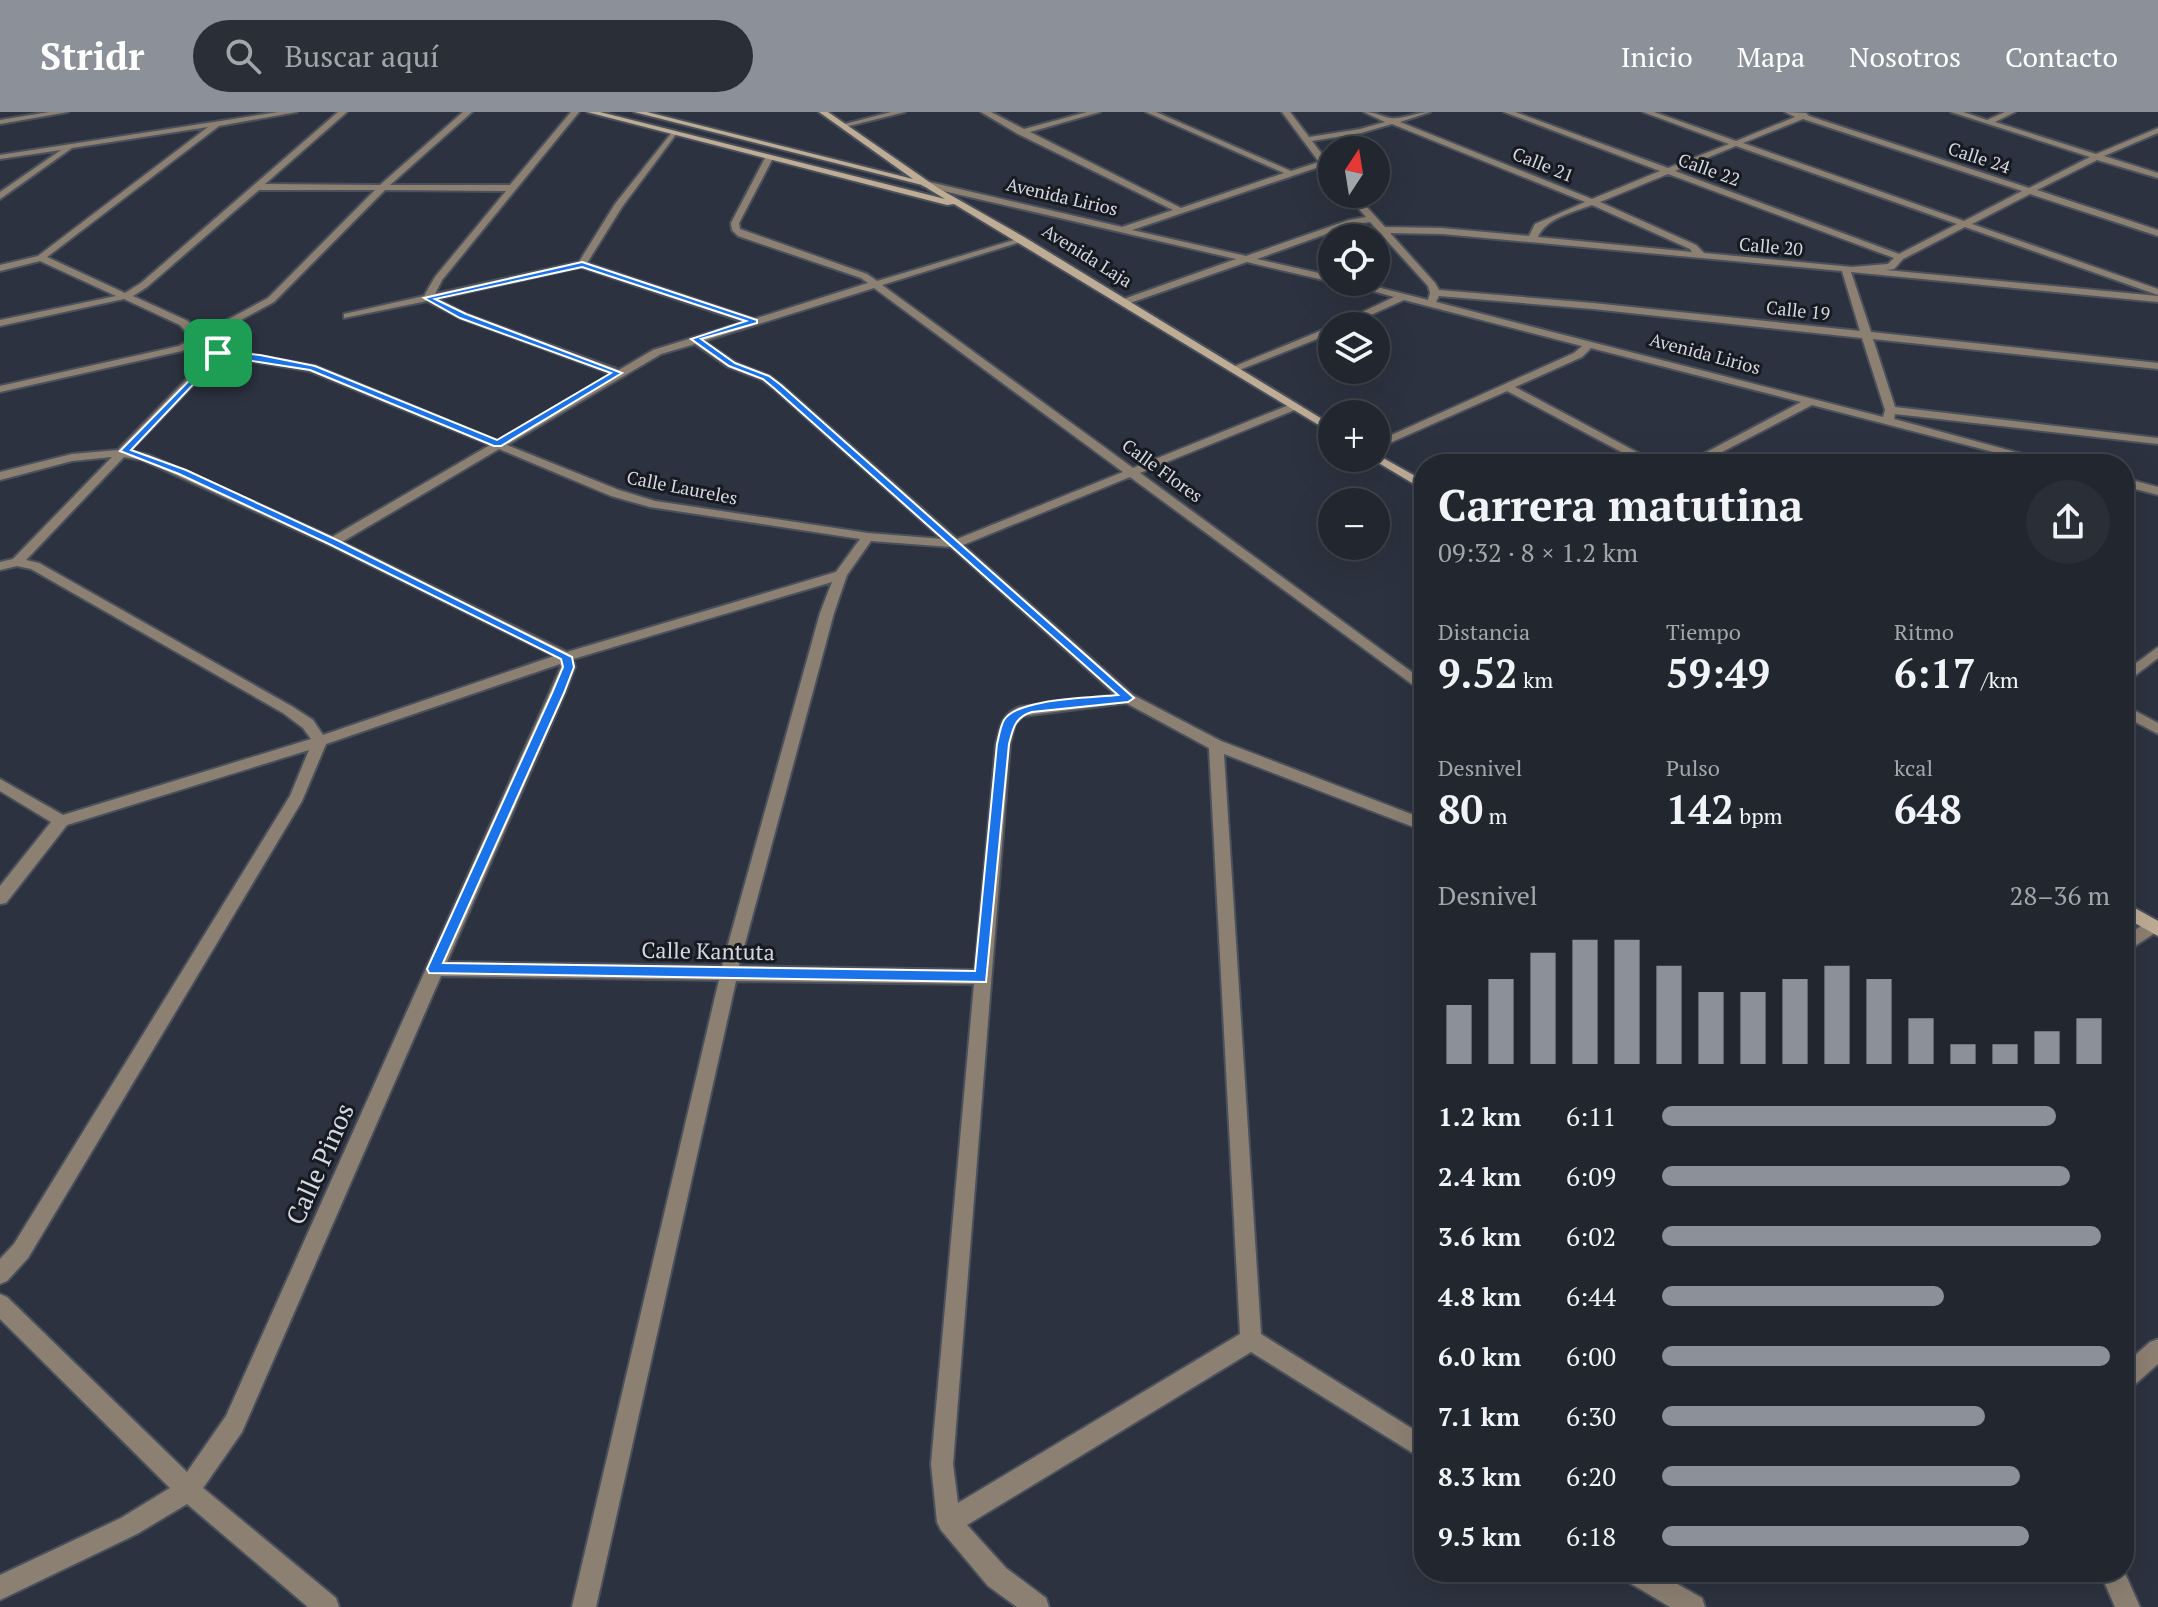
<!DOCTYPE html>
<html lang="es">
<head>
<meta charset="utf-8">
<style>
  body { margin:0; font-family:"PT Serif",serif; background:#292e37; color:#f1f3f6; height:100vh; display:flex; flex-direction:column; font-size:30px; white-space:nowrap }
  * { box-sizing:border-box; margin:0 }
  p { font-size:26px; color:#a2a5aa }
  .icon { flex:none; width:44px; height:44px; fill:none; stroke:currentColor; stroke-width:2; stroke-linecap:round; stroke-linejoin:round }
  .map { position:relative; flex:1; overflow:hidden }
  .sheet { position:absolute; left:1414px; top:342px; width:720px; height:1128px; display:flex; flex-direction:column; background:#21262f; border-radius:32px; box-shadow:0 8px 32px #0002,0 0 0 2px #3e434b }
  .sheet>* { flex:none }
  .needle { width:52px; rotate:12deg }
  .tools { position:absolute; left:1318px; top:24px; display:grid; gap:16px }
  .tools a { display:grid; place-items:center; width:72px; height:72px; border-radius:50%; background:#21262f; box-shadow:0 8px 32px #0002,0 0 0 2px #3e434b; font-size:40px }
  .pin { position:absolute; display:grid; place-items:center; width:68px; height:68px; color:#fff; margin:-34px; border-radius:16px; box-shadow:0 4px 12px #0006 }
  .round { display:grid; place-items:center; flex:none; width:84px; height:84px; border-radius:42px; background:#292e37 }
  .overview { display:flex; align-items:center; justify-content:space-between; height:136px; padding:0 24px }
  h1 { font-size:44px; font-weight:700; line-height:60px }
  .metrics { display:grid; grid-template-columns:repeat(3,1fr); gap:12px; height:136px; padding:8px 24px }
  .metrics div { display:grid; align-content:center }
  .metrics b { font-size:40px; font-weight:700 }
  .metrics small { font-size:22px; font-weight:400 }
  .metrics p { font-size:22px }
  .chart { height:224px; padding:16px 24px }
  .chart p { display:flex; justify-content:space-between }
  .chart svg { width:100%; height:144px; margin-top:8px; stroke:#8c9099; stroke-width:6 }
  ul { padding:0 24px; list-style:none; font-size:26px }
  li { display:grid; grid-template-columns:128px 96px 1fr; align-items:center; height:60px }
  li i { height:20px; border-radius:10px; background:#8c9099 }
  header { display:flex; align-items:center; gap:48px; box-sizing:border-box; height:112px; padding:0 40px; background:#8c9099; color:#fff }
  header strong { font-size:38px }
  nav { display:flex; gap:44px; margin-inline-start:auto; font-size:28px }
  .search { width:560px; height:72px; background:#292e37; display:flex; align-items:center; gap:20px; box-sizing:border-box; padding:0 28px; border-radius:44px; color:#a2a5aa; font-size:30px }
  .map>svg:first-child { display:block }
</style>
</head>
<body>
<header>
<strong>Stridr</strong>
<div class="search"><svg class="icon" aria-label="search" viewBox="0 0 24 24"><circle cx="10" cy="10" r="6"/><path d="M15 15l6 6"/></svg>Buscar aquí</div>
<nav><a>Inicio</a><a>Mapa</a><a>Nosotros</a><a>Contacto</a></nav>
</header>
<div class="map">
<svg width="2158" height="1495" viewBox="0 0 2158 1495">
  <rect width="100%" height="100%" fill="#2c323f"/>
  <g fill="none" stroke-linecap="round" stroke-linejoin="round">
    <!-- street casing -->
    <g stroke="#4a505c" stroke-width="4">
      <g id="street">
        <path d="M49,0h19l-68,12v-4z"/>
        <path d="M278,0h19l-78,14 -172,131 78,36 16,-10 197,-171h9l-82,72 115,1 83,-73h9l-82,73h120l61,-73h8l-137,168 -7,14 144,-32 36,-58 58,-73 4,2 -55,74 -35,56 167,56 114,-36 -7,-5 -123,-42 -6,-6 -1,-7 34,-65 4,-2 4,2 -34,65 1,6 127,45 10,7 147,-44v4l-142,44 251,183 156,-63h8v4l-157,64 284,208v12l-294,-216 -167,68 170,150 88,46 203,78v12l-200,-77 37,580 163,102v24l-173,-108 -284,173 39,43 40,30 3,9h-32l-29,-21 -47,-56 -4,-8 -6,-58 43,-480 -238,-3 -140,626h-24l147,-627 -278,-4 -199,456 -39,56 133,110 3,9h-31l-121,-103 -50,30 -137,66v-25l121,-57 49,-30 -170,-169v-25l7,3 180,175 39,-56 335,-749 -1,-3 -234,80 -24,57 -274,457 -21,23 -7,3v-25l14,-15 276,-448 19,-46 -242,75 -61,78 -6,1v-18l51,-64 -51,-31v-12l63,36 248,-76 -8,-11 -20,-15 -252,-144 -14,-3 -17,4v-8l13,-3 99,-102 -40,4 -72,19v-8l72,-18 46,-4 93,-96 -9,-2 -6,-8 -14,7 -182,41v-6l179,-40 13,-7 -12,-14 -56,-26 -124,27v-6l116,-24 -76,-35 -40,10v-6l38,-9 170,-129 -136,21 -72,51v-7l61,-42 -61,9v-4zM259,78h116l-107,108 -69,37 -11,-14 -55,-25 14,-9zM385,78l121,1 -71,86 -11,19 -80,18v4l83,-17 33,17 152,56 -114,67 -182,-75 -107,-19 -5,-7 70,-38zM581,155l163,55 -91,28 -34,20 -153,-56 -29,-15zM874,176l249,184 -166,67 -175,-154 -12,-9 -34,-13 -32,-22zM695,232l33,23 34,13 12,9 168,150 -74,-6 -213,-32 -36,-11 -112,-45 154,-91zM221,244l88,15 181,74 -158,92 -183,-82 -19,-4zM499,337l112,47 39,11 210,32 -24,33 -269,80 -225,-110zM124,345l18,3 187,85 225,111 -231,79 -10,-15 -20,-13 -254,-144 -13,-3zM871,429l80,6 165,148 -97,12c-17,7 -19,20 -23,37l-21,226 -236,-4 95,-353 13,-38zM832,470l-12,31 -98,353 -275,-4 118,-269 10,-26 -2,-8zM1126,591l83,45 31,586 -282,169 -5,-39 57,-720 5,-20 8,-8z"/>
        <path d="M891,0h14l-60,15 -4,-2z"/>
        <path d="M981,0h10l33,17 63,-17h13l-70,20 151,76 103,-35 -138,-61h10l135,59 28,-9 -37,-50h8l19,25 51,-8 25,-7 -21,-10c10,0 17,4 26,6 12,2 27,-6 40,-6l-30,10 192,77 68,-28 -156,-59h11l153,56 61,-24 -86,-32h11l82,29 59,-24 -10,-5 21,1 3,3 220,72 61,-31 -139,-45h12l24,8 18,-8h10l-20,10 101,32 62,-26v5l-54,23 54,17v5l-61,-18 -60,30 121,40v6l-128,-42 -58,30 186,65v6l-193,-68 -62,32 -9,10 -8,1 272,26v6l-307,-30 20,60 287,31v6l-285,-30 22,68 263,31v6l-263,-30 -1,5 166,45h-20l-228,-59 -113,59h-15l117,-62 -210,-54 -9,9 -67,30 144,77h-15l-137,-73 -131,58v-7l198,-89 8,-7 -178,-46 -58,26h-13l61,-29 -53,-15h16l71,18 2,-7 -2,-7 -58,-64 -16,2 -97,35 75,17v6l-85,-20 -120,42h-6v-4l115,-41 -314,-73v-4l3,-1 197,46 51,-17 -155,-76zM1803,7l219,72 -58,30 -221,-78zM1392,12l193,78 -50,22 -6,12 -87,-8 -57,-1 -30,-33h-9l20,23 -17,3 -103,36 -114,-26 190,-64 10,9v-8l-20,-26 49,-8zM1736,34l221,78 -58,30 -224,-83zM1668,62l226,84 -6,6 -36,3 -148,-14 -8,-8 -96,-43zM1592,93l98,44 2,3 -154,-15c8,-19 36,-25 54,-32zM1390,121l52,1 400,37 18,60 -267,-28 -154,-13 -4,-7zM1439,184l154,13 269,29 23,72 -2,7 -447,-115z"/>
        <path d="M1332,214v7l-95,38 -9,-2z"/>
        <path d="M2124,366l34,9v8l-34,-9z"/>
        <path d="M2158,535v11l-34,26v-12z"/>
        <path d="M2124,593l34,18v11l-34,-18z"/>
        <path d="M2152,807l6,2v10l-34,22v-16z"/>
        <path d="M2158,1227v25l-26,23 -8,3v-25l26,-23z"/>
        <path d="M2124,1459l16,36h-25l-15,-35z"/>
        <path d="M1621,1460h35l46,26 3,9h-35l-45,-27z"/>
      </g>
    </g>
    <!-- secondary casing -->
    <g stroke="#4a505c" stroke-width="4">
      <g id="secondary">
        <path d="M587,0h13l345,87 -23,-14 -288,-73h13l266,67 -94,-67h9l110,76 86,49 308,188v8l-378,-229 -7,1z"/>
        <path d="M1376,342l48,27v9l-52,-31 4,-1z"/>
        <path d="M2124,790l34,19v15l-34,-19z"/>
      </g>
    </g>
    <!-- street -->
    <use href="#street" fill="#8c8072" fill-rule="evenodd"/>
    <!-- secondary -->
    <use href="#secondary" fill="#beac95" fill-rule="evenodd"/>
  </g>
  <!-- route -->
  <path fill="#1a73e8" stroke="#fff" stroke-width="2" fill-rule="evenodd" d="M582,150l175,58v3l-56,16 34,24 34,13 12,9 353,313 -6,4 -96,10c-17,5 -19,16 -23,32l-23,238 -557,-9 -2,-4 125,-276 11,-26 -2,-8 -232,-115 -150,-70 -59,-23 98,-100 42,4 55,11 182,74 114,-67 -151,-55 -36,-20zM582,155l164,54 -55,18 38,27 34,13 12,10 343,306c-27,3 -100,3 -114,25 -4,7 -5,17 -7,24l-22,227 -532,-8 121,-270 10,-26 -2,-10 -235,-117 -151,-70 -55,-20 89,-94 90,14 184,76h7l121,-73 -156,-59 -31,-15z"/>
  <g text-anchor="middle" stroke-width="6" stroke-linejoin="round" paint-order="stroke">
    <!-- far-street labels -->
    <g font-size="18" fill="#d4d8e1" stroke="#171a20">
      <text transform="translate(1979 46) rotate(18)" y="6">Calle 24</text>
      <text transform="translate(1543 53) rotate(22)" y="6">Calle 21</text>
      <text transform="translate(1709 58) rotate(20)" y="6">Calle 22</text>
      <text transform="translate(1062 85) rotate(13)" y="6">Avenida Lirios</text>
      <text transform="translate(1771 135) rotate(5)" y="6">Calle 20</text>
      <text transform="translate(1087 144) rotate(32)" y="6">Avenida Laja</text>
      <text transform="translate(1798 199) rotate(6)" y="6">Calle 19</text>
      <text transform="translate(1705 242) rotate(15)" y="6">Avenida Lirios</text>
      <text transform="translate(1162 359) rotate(36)" y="6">Calle Flores</text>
      <text transform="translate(682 376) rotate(11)" y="6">Calle Laureles</text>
    </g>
    <!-- street labels -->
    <g font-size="22" fill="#d4d8e1" stroke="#171a20">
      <text transform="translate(708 839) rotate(1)" y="8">Calle Kantuta</text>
    </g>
    <!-- near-street labels -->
    <g font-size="26" fill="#d4d8e1" stroke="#171a20">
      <text transform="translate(320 1052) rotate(-66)" y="9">Calle Pinos</text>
    </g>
  </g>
</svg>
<div class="tools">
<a><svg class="needle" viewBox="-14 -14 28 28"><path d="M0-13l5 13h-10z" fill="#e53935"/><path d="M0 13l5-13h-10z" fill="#a2a5aa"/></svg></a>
<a><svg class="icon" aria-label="locate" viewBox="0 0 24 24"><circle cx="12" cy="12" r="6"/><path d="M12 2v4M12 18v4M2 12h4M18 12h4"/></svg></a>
<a><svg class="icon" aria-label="layers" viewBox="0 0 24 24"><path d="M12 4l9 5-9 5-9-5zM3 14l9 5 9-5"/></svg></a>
<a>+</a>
<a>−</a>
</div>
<div class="pin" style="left:218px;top:241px;background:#1e9e55"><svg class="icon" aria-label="arrive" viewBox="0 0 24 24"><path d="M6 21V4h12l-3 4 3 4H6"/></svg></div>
<section class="sheet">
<div class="overview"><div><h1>Carrera matutina</h1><p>09:32 · 8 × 1.2 km</p></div><a class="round"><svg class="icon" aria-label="share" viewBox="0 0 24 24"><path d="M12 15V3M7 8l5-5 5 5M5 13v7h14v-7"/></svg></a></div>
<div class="metrics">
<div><p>Distancia</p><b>9.52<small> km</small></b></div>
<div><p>Tiempo</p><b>59:49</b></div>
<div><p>Ritmo</p><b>6:17<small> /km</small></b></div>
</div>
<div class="metrics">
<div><p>Desnivel</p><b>80<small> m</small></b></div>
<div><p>Pulso</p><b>142<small> bpm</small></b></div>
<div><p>kcal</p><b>648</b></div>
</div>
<div class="chart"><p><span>Desnivel</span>28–36 m</p>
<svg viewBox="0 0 160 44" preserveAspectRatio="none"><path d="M5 44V26M15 44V18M25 44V10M35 44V6M45 44V6M55 44V14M65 44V22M75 44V22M85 44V18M95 44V14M105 44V18M115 44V30M125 44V38M135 44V38M145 44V34M155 44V30"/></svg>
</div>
<ul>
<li><b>1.2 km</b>6:11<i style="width:88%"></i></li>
<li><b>2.4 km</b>6:09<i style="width:91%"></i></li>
<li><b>3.6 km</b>6:02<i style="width:98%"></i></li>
<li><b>4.8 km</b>6:44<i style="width:63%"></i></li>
<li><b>6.0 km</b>6:00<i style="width:100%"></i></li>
<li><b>7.1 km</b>6:30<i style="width:72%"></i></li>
<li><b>8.3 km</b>6:20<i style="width:80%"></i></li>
<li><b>9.5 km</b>6:18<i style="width:82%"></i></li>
</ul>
</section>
</div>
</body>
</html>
